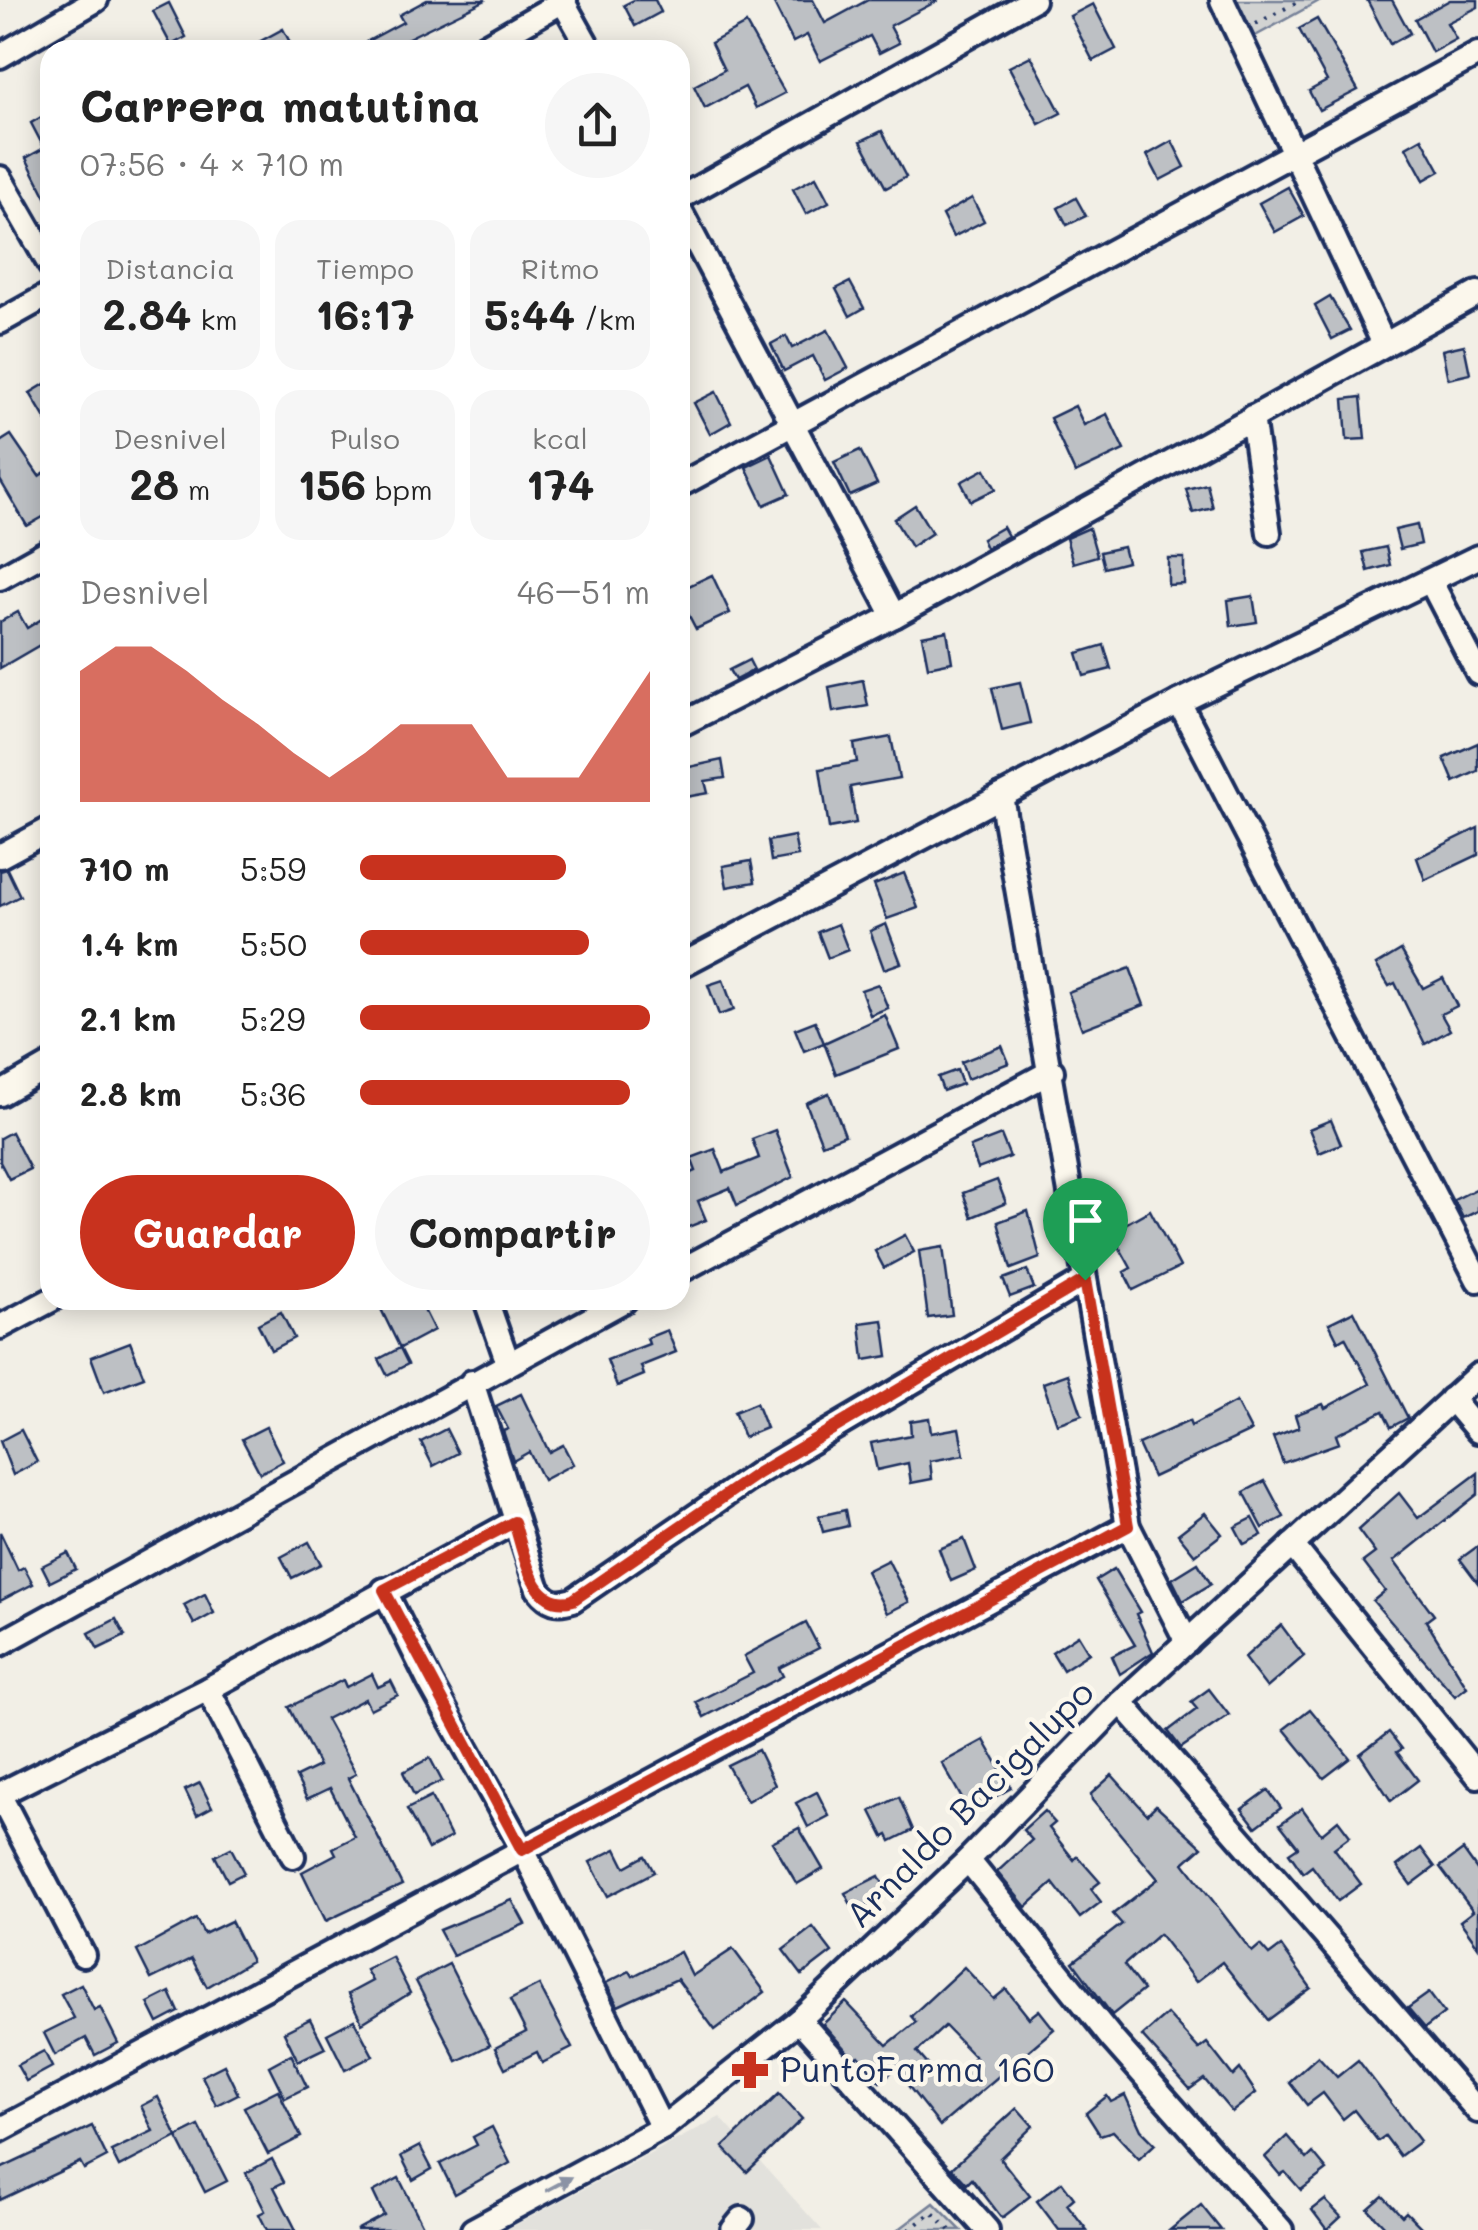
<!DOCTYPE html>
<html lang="es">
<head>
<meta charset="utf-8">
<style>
  body { margin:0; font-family:Mali,sans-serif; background:#f6f6f6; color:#222; height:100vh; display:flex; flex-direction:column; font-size:38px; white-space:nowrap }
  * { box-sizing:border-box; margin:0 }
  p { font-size:32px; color:#767676 }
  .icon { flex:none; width:55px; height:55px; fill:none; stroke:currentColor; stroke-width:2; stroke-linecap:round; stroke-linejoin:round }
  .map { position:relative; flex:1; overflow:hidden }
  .sheet { position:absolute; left:40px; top:40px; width:650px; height:1270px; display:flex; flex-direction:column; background:#fff; border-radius:30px; box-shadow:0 5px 25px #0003 }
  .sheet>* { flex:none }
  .pin { position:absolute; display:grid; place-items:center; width:85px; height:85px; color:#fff; margin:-102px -42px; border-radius:50% 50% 50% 0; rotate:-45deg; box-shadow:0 0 10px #0007 }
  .pin .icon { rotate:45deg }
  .round { display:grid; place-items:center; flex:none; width:105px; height:105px; border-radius:52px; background:#f6f6f6 }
  .head { display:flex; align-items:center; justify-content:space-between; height:170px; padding:0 40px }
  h1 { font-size:45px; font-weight:700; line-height:75px }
  .stats { display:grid; grid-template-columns:repeat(3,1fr); gap:15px; height:170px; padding:10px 40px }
  .stats div { display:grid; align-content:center; border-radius:25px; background:#f6f6f6; text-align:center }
  .stats b { font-size:42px; font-weight:700 }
  .stats small { font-size:28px; font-weight:400 }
  .stats p { font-size:28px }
  .chart { height:280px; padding:20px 40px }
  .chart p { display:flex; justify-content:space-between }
  .chart svg { width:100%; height:180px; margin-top:10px; fill:#c8321e; opacity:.7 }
  .button { display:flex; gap:20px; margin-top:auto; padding:20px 40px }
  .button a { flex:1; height:115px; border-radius:60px; background:#c8321e; color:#fff; font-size:40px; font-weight:700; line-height:115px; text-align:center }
  .button a+a { background:#f6f6f6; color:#222 }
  ul { padding:0 40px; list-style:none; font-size:32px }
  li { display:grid; grid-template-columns:160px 120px 1fr; align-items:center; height:75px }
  li i { height:25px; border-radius:12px; background:#c8321e }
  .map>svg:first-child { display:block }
</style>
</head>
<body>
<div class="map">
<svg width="1478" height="2230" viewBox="0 0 1478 2230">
  <rect width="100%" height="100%" fill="#f2efe6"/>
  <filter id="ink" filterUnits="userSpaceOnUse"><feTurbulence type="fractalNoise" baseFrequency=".01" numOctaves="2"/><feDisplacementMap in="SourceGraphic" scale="20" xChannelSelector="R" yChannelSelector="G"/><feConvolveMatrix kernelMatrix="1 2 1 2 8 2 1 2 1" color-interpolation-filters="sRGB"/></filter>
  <g filter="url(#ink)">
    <!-- built -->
    <path fill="#e2e1dc" d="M720,2117l102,113h-316z"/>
    <!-- green -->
    <g fill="#d2d3d2" stroke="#768198" stroke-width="2.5">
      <path d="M1230,0h91l-73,40z"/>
      <path d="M934,2203l27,27h-63z"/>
    </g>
    <!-- building -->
    <g fill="#bdc0c4" stroke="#1b2f5e" stroke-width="2.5" fill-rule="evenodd">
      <path d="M427,0h59l-92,45 2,5h-45l52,-28 -4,-7z"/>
      <path d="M634,0h21l6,12 -26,14 -11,-21z"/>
      <path d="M772,0h41l12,23 43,-23h71l-49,26 9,17 -20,10 -9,-17 -50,25 -13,-26 -14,7z"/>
      <path d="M1367,0h25l18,33 -20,11z"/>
      <path d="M1450,0h28v7l-31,16 9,16 -24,13 -17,-33z"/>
      <path d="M169,3l17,34 -15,8 -18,-34z"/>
      <path d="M1093,4l23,45 -23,12 -23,-45z"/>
      <path d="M1317,19l41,71 -39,20 -10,-19 18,-10 -28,-52z"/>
      <path d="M746,24l39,69 -29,15 -11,-21 -40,21 -11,-22 30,-16 -13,-27z"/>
      <path d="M283,29l11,21h-50z"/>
      <path d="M1031,56l30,57 -22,11 -30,-57z"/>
      <path d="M50,112v93l-24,-47 18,-10 -13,-25z"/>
      <path d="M882,131l24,46 -20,11 -25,-47z"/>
      <path d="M1422,138l18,33 -16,9 -18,-33z"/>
      <path d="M1172,141l13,26 -25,13 -13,-25z"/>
      <path d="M816,177l13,25 -23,12 -13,-25z"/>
      <path d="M1288,187l16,29 -29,16 -16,-29z"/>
      <path d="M972,198l12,23 -31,16 -11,-22z"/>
      <path d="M1076,198l10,18 -19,9 -9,-17z"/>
      <path d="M850,282l14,26 -14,8 -14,-27z"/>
      <path d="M1330,297l20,33 -18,9 -17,-33z"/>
      <path d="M828,330l20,38 -23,12 -12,-24 -29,15 -13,-27 15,-8 6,12z"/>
      <path d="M1464,345l6,29 -22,5 -6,-29z"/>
      <path d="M50,381v46l-20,-34z"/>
      <path d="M716,392l15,30 -21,12 -16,-31z"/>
      <path d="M1361,397l4,42 -18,1 -3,-41z"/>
      <path d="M1075,406l9,19 23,-11 17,36 -49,23 -25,-55z"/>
      <path d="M11,435l28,41 11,-7v44l-23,13 -27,-46v-38z"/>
      <path d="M860,450l17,34 -27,12 -16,-34z"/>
      <path d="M771,455l18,39 -25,11 -18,-38z"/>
      <path d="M985,469l11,20 -25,12 -10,-19z"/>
      <path d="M1207,484l6,24 -20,5 -7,-24z"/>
      <path d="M915,505l17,28 -21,14 -17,-28z"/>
      <path d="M1417,525l4,19 -21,5 -5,-19z"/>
      <path d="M1003,527l5,9 -22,12 -4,-9z"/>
      <path d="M1089,528l8,28 -24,7 -7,-25z"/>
      <path d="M1123,547l4,15 -23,6 -4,-16z"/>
      <path d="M1386,547l4,18 -22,6 -5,-19z"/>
      <path d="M1168,558h16v26l-16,1z"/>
      <path d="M712,575l18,38 -34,16 -11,-21 -5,2v-20z"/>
      <path d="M1253,596l4,26 -26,4 -3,-26z"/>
      <path d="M18,612l9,16 23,-14v25l-50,29v-46z"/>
      <path d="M947,631l5,31 -24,5 -6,-31z"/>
      <path d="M1104,645l7,24 -27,7 -7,-23z"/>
      <path d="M749,660l5,10 -19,10 -6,-10z"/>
      <path d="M863,680l5,26 -35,6 -4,-25z"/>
      <path d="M1020,682l10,41 -28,7 -10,-42z"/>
      <path d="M891,737l8,41 -49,9 6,36 -27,5 -9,-59 37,-7 -3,-18z"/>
      <path d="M1478,743v28l-24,11 -10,-24z"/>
      <path d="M722,760l3,18 -20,3 3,12 -28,5v-29z"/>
      <path d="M1478,828v27l-53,25 -8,-22z"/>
      <path d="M794,836l4,20 -27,5 -3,-20z"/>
      <path d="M751,861l4,21 -28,5 -4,-21z"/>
      <path d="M7,869l13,27 -20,10v-35z"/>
      <path d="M904,873l14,35 -31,11 -13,-34z"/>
      <path d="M838,924l10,26 -20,8 -10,-26z"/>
      <path d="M886,924l15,39 -17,6 -14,-38z"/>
      <path d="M1401,950l22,38 20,-10 14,28 -16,8 9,16 -25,14 -30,-61 -6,3 -13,-21z"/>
      <path d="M1130,968l14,37 -62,24 -14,-37z"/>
      <path d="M723,980l11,30 -15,5 -11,-30z"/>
      <path d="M878,984l10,24 -18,7 -9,-25z"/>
      <path d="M885,1015l14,34 -63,25 -12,-31z"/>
      <path d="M815,1021l9,22 -20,8 -9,-22z"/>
      <path d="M1002,1046l7,17 -42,16 -6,-17z"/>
      <path d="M957,1070l5,14 -19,7 -5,-14z"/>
      <path d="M829,1093l16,42 -23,9 -16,-41z"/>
      <path d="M1331,1120l10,24 -22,9 -10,-24z"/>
      <path d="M775,1130l18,47 -56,28 -7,-17 -32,13 8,19 -20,8 -6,-15v-35l16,-7 -5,-13 24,-9 9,23 35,-14 -7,-19z"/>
      <path d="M11,1132l19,37 -21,10 -9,-17v-24z"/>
      <path d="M1001,1135l9,22 -32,12 -8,-22z"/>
      <path d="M997,1180l9,23 -34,14 -9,-24z"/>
      <path d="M1478,1188v23l-15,7 -9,-18z"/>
      <path d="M1150,1210l30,57 -47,23 -9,-18 7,-4 -20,-36z"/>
      <path d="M1028,1211l12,47 -29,11 -13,-47z"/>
      <path d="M905,1235l9,17 -30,16 -9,-17z"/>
      <path d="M943,1247l9,68 -24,3 -9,-67z"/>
      <path d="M1027,1270l7,18 -24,9 -7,-18z"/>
      <path d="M394,1300h25l15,30 -34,18 -20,-41z"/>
      <path d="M1354,1311l54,107 -17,9 -8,-16 -47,24 3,8 -56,20 -10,-26 26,-10 -4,-12 28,-11 2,4 45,-24 -25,-47 -7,4 -9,-18z"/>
      <path d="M281,1312l13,26 -23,12 -13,-26z"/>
      <path d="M883,1320l5,36 -24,4 -4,-37z"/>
      <path d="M667,1330l9,22 -35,14 3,9 -27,11 -10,-26 42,-16 -2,-6z"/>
      <path d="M130,1342l14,35 -40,15 -13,-35z"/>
      <path d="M400,1348l8,16 -21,11 -8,-16z"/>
      <path d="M1068,1374l14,41 -25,9 -14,-41z"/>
      <path d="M521,1394l28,58 14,-7 10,19 -30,16 -14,-28 -16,9 -10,-30 5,-2 -12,-23z"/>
      <path d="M1236,1402l15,29 -98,46 -15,-33 51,-23 2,5z"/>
      <path d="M756,1403l10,25 -22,9 -10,-25z"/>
      <path d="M929,1418l2,15 28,-5 5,27 -34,6 2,18 -21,4 -3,-20 -31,7 -6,-27 40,-8 -1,-14z"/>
      <path d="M266,1427l17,34 -23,12 -18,-34z"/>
      <path d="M446,1429l12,24 -25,13 -12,-24z"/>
      <path d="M21,1430l16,32 -24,13 -13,-34z"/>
      <path d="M1478,1473v21l-84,67 40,54 -8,6 41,66 -12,9 -82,-95 12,-10 -22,-29 12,-9 -17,-23 41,-37 19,25z"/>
      <path d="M1265,1481l19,36 -21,11 -19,-36z"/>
      <path d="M845,1510l3,16 -25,6 -4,-16z"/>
      <path d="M1205,1513l17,21 -27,21 -17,-21z"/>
      <path d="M1253,1518l9,17 -18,9 -9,-17z"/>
      <path d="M0,1532l18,38 6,-3 9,17 -33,17z"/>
      <path d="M964,1539l12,31 -25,11 -12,-32z"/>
      <path d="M309,1542l12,22 -29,14 -11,-21z"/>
      <path d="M1478,1546v37l-18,-24z"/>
      <path d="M68,1553l8,16 -26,13 -8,-16z"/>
      <path d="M888,1560l21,42 -22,11 -21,-42z"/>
      <path d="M1198,1563l13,21 -28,17 -11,-22z"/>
      <path d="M1114,1569l26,43 -4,2 17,38 -33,22 -8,-18 23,-11 -39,-65z"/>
      <path d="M205,1594l9,19 -20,11 -10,-19z"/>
      <path d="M116,1619l9,17 -27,13 -9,-16z"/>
      <path d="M806,1623l13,25 -40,20 4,8 -79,41 -8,-15 57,-29 -9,-17z"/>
      <path d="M1281,1625l23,31 -37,32 -23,-30z"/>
      <path d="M1078,1635l11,18 -26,17 -11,-18z"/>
      <path d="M372,1674l6,13 13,-6 7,14 -28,14 -5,-10 -39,20 30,55 -8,4 54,107 -76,36 -24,-49 34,-18 -3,-6 22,-11 -25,-49 -23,11 -11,-22 23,-11 -30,-59 54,-27 3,7z"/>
      <path d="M1209,1689l20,26 -48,33 -13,-17 29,-22 -6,-7z"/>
      <path d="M1310,1709l40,49 -26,20 -40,-49z"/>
      <path d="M1389,1732l13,17 -5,3 21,28 -27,21 -31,-47z"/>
      <path d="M984,1740l27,48 -42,23 -27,-48z"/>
      <path d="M758,1750l17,35 -28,16 -20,-36z"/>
      <path d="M430,1758l12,23 -28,14 -11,-23z"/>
      <path d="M1112,1775l35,39 9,-9 46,42 -18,16 68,89 8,-7 9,10 12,-9 30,42 -43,32 -46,-58 -26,20 -37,-48 -35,31 19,25 -31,25 -39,-53 49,-38 -9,-10 45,-35 -66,-79 -1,-6z"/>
      <path d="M200,1783l12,24 -15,8 -12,-25z"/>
      <path d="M1268,1790l13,18 -25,19 -14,-18z"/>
      <path d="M817,1792l12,24 -21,11 -12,-24z"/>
      <path d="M431,1797l20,40 -23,12 -21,-40z"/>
      <path d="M899,1797l14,33 -22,11 -3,-6 -4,2 -13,-26z"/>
      <path d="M1302,1808l19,26 17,-14 12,16 -16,12 27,36 -23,17 -26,-35 -9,7 -14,-20 9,-6 -18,-23z"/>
      <path d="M1044,1811l11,12 -6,5 25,32 3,-4 23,26 -9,7 10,13 -21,16 -27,-35 -27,24 -29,-35 35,-32 -9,-10z"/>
      <path d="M799,1828l24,41 -26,15 -25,-42z"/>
      <path d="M231,1848l13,25 -16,8 -13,-25z"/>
      <path d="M1421,1848l14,19 -24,18 -14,-19z"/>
      <path d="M616,1849l9,18 20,-11 9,16 -46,24 -18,-34z"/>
      <path d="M1463,1850l15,21v75l-18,-25 13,-10 -33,-44z"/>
      <path d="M879,1876l10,19 -34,17 -10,-19z"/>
      <path d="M512,1900l13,24 -72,32 -14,-26z"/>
      <path d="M196,1919l8,15 27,-13 20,40 -44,26 -15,-28 -41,20 -14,-28z"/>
      <path d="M813,1927l19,25 -30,23 -19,-25z"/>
      <path d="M733,1949l32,43 -50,38 -38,-51 -59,27 -12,-23 24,-12 3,5 47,-24 12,24z"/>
      <path d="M392,1957l18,36 -48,30 -14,-29 24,-13 -6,-11z"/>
      <path d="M449,1964l41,81 -33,16 -41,-80z"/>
      <path d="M964,1967l30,32 12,-10 23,29 10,-8 15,19 -114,97 -45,-57 -15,13 -21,-26 -6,2 -30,-34 23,-22 41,43 29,-23 -5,-6zM945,2026l30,31 -32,25 -26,-30z"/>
      <path d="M81,1984l13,26 6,-3 18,36 -23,12 -9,-17 -31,17 -11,-22 30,-15 -13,-24z"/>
      <path d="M539,1985l33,63 -30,15 -5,-11 -32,16 -10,-20 31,-16 -16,-32z"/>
      <path d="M170,1992l9,20 -21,11 -10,-20z"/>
      <path d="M1429,1993l15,20 -19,15 -17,-20z"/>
      <path d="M1167,2014l32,35 8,-6 26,33 7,-7 16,24 -24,19 -28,-33 -14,10 -48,-53z"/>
      <path d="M310,2019l15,29 -27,13 -14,-29z"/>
      <path d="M354,2020l19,36 -28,14 -18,-36z"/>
      <path d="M44,2051l8,16 -26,14 -9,-16z"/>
      <path d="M291,2054l16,33 -22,11 -16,-32z"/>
      <path d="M1318,2056l19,21 21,-17 62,81 -20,15 -15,-20 -7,5 -24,-31 -11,9 -20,-26 -16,12 -18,-23z"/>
      <path d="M224,2065l14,29 -22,11 -14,-29z"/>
      <path d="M278,2090l23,47 -33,17 -24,-47z"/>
      <path d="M779,2094l23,25 -55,53 -24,-25z"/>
      <path d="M1125,2095l16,35 14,14 -16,15 -26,-28 -13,4 -14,-22 21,-17 4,6z"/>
      <path d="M158,2097l19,40 -58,30 -8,-16 42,-20 -12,-25z"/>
      <path d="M1017,2108l16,18 -33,32 30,38 -28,22 -30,-39 -5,5 -15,-16z"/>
      <path d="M92,2126l15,31 -23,12 -4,-7 -80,38v-31z"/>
      <path d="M199,2126l28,55 -22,11 -28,-55z"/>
      <path d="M492,2127l18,36 -55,31 -15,-30 37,-19 -4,-8z"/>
      <path d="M1287,2136l20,23 6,-6 14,17 -26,20 -16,-18 -5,3 -15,-18z"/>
      <path d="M420,2146l12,23 -19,11 -12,-24z"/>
      <path d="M272,2159l12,23 -10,5 22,43h-29l-8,-16 6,-3 -19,-38z"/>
      <path d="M399,2178l26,52h-69l28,-15 -11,-23z"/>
      <path d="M1062,2182l12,16 -7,6 20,26h-28l-22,-29z"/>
      <path d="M1383,2196l19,20 4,-4 18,18h-36l-20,-21z"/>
      <path d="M1325,2200l16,17 -14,13 -15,-20z"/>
      <path d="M1201,2205l20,25h-51z"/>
    </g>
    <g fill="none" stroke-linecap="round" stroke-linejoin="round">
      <!-- minor casing -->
      <g stroke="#1b2f5e" stroke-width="30">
        <g id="minor">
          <path d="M562,0l28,50"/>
          <path d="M1222,0l162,344"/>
          <path d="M478,50l87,-50"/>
          <path d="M0,56l96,-56"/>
          <path d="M0,178l50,87"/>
          <path d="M680,198l353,-198"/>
          <path d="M680,211l214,405"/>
          <path d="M0,322l50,-28"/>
          <path d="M1252,417l17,116"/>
          <path d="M680,485l798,-431"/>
          <path d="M0,578l50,-28"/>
          <path d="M1431,582l47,91"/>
          <path d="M1179,702l299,578"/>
          <path d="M680,725l214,-109 584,-323"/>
          <path d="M1001,796l127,730 59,116"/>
          <path d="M0,856l50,-27"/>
          <path d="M680,966l499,-264 299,-145"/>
          <path d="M0,1094l50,-29"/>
          <path d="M680,1271l372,-200"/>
          <path d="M486,1300l22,63"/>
          <path d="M0,1327l51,-27"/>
          <path d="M472,1382l66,207c11,14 19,16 35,11l185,-127 327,-193"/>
          <path d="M1451,1399l27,32"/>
          <path d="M1292,1545l186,231"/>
          <path d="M384,1590l46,93 93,167 139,278"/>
          <path d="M0,1644l625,-344"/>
          <path d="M208,1689l85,167"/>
          <path d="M1121,1702l357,409"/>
          <path d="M0,1794l208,-105 306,-167"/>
          <path d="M0,1796l83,159"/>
          <path d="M968,1860l145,180 168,190"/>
          <path d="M799,2020l188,210"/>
          <path d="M0,2130l1128,-604"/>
          <path d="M473,2230l189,-102 137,-108 169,-160 153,-158 357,-327"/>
          <path d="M733,2230l9,-11"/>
        </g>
      </g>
      <!-- path -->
      <g stroke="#1b2f5e" stroke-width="4" stroke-dasharray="2.5 8" stroke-linecap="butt">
        <path d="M1256,24l45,-24"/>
        <path d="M909,2230l23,-18 18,18"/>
      </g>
      <!-- minor -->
      <use href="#minor" stroke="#fbf7ec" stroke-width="22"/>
    </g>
    <!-- one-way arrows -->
    <defs><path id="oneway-solid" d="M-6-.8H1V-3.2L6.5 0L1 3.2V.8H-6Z" transform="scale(2.5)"/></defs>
    <use fill="#8b93a5" href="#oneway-solid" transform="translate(559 2184) rotate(-28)"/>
  </g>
  <g fill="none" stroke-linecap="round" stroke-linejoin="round" filter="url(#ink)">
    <!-- route casing -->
    <g stroke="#fff" stroke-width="20">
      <path id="route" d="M1085,1280l43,246 -606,324 -138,-260 130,-68c10,30 18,90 59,78l185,-127z"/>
    </g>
    <!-- route -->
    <use href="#route" stroke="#c8321e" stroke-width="12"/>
  </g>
  <!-- icons -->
  <defs>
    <g id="pharmacy-bare" transform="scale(3)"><path d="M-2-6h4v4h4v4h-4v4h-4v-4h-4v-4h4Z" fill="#c8321e" stroke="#fbf7ec" stroke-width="2.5" paint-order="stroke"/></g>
  </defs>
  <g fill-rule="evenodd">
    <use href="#pharmacy-bare" x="750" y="2070"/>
  </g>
  <g text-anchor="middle" stroke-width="9" stroke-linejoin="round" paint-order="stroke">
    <!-- street labels -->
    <g font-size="35" fill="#1b2f5e" stroke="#fbf7ec">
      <text transform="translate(970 1804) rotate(-45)" y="12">Arnaldo Bacigalupo</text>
    </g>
    <!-- poi labels -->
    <g font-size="35" fill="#1b2f5e" stroke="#fbf7ec" text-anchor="start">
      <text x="780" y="2082">PuntoFarma 160</text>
    </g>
  </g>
</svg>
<div class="pin" style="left:1085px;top:1280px;background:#1e9e55"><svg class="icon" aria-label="arrive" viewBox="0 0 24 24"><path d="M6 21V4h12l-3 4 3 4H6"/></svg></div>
<section class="sheet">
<div class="head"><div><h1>Carrera matutina</h1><p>07:56 · 4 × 710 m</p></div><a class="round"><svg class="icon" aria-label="share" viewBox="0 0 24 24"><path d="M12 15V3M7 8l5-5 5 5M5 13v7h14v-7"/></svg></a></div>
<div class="stats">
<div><p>Distancia</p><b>2.84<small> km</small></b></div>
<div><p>Tiempo</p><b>16:17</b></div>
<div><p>Ritmo</p><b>5:44<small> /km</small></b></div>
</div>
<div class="stats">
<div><p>Desnivel</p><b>28<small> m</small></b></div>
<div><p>Pulso</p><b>156<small> bpm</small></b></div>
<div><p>kcal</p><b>174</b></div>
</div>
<div class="chart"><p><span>Desnivel</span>46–51 m</p>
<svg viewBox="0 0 160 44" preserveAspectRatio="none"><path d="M0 44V12L10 6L20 6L30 12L40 19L50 25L60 32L70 38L80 32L90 25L100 25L110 25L120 38L130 38L140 38L150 25L160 12V44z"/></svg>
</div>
<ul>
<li><b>710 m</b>5:59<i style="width:71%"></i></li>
<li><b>1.4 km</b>5:50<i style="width:79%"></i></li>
<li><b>2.1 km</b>5:29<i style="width:100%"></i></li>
<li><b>2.8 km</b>5:36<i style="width:93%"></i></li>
</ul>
<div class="button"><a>Guardar</a><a>Compartir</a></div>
</section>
</div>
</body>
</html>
